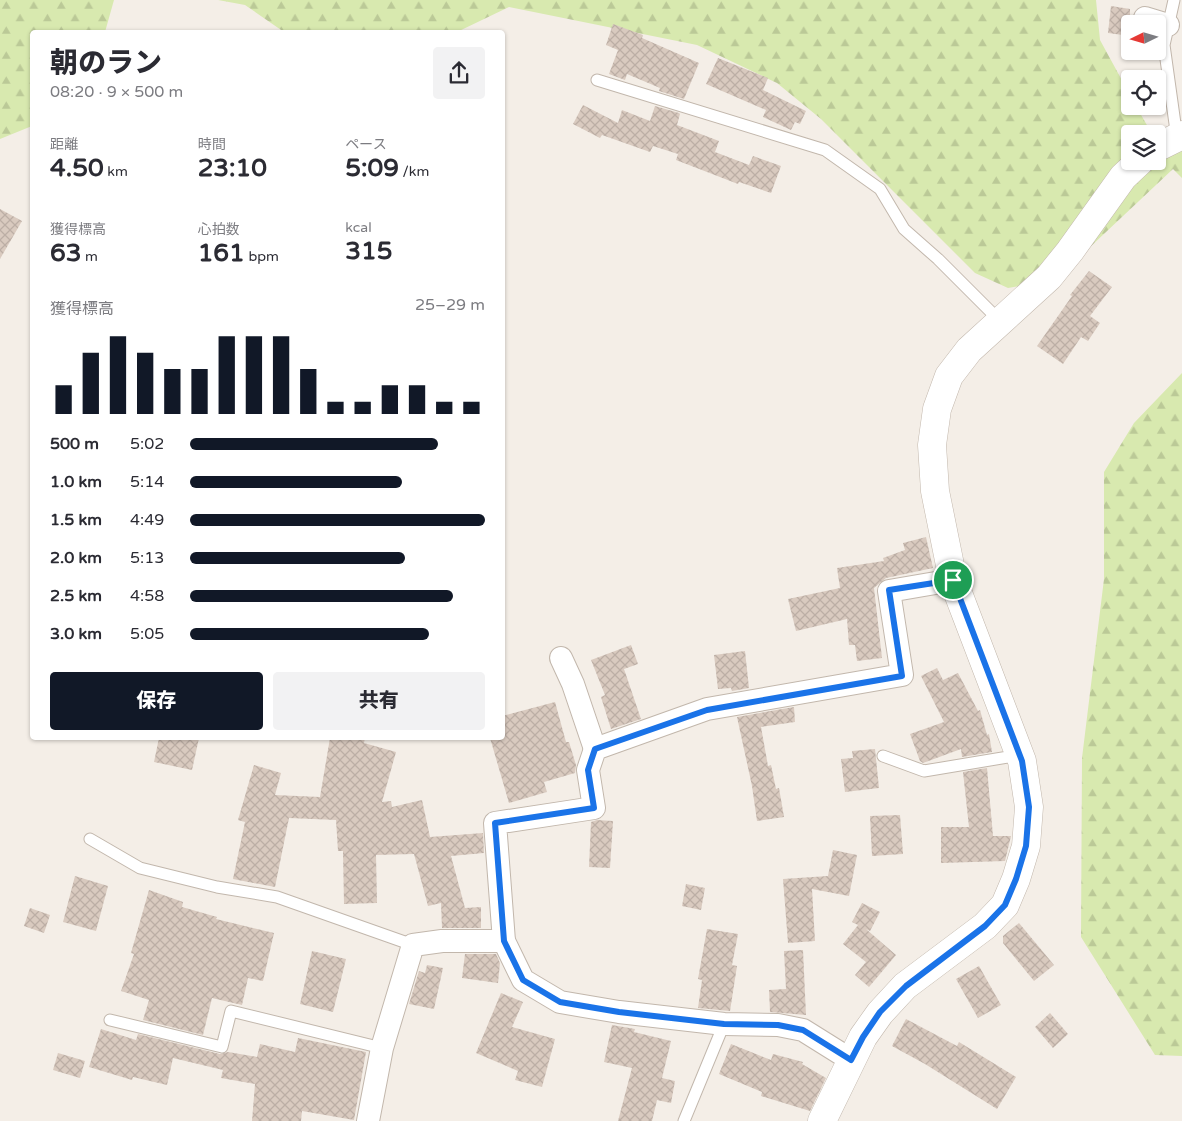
<!DOCTYPE html>
<html lang="ja">
<head>
<meta charset="utf-8">
<style>
  body { margin:0; font-family:"Varela Round","Noto Sans JP",sans-serif; background:#f2f2f3; color:#2b2b33; height:100vh; display:flex; flex-direction:column; font-size:19px; white-space:nowrap }
  * { box-sizing:border-box; margin:0 }
  p { font-size:16px; color:#7c7c81 }
  .icon { flex:none; width:28px; height:28px; fill:none; stroke:currentColor; stroke-width:2; stroke-linecap:round; stroke-linejoin:round }
  .map { position:relative; flex:1; overflow:hidden }
  .panel { position:absolute; left:30px; top:30px; width:475px; height:710px; display:flex; flex-direction:column; background:#fff; border-radius:5px; box-shadow:0 1px 4px #0004 }
  .panel>* { flex:none }
  .needle { width:32px; rotate:265deg }
  .fabs { position:absolute; left:1121px; top:15px; display:grid; gap:10px }
  .fabs a { display:grid; place-items:center; width:45px; height:45px; border-radius:5px; background:#fff; box-shadow:0 1px 4px #0004; font-size:25px }
  .pin { position:absolute; display:grid; place-items:center; width:42px; height:42px; color:#fff; margin:-21px; border:2px solid #fff; border-radius:50%; box-shadow:0 1px 5px #0007 }
  .round { display:grid; place-items:center; flex:none; width:52px; height:52px; border-radius:5px; background:#f2f2f3 }
  .head { display:flex; align-items:center; justify-content:space-between; height:85px; padding:0 20px }
  h1 { font-size:28px; font-weight:800; line-height:38px }
  .metrics { display:grid; grid-template-columns:repeat(3,1fr); gap:8px; height:85px; padding:5px 20px }
  .metrics div { display:grid; align-content:center }
  .metrics b { font-size:25px; font-weight:800 }
  .metrics small { font-size:14px; font-weight:400 }
  .metrics p { font-size:14px }
  .chart { height:140px; padding:10px 20px }
  .chart p { display:flex; justify-content:space-between }
  .chart svg { width:100%; height:90px; margin-top:5px; stroke:#111827; stroke-width:6 }
  .button { display:flex; gap:10px; margin-top:auto; padding:10px 20px }
  .button a { flex:1; height:58px; border-radius:5px; background:#111827; color:#fff; font-size:20px; font-weight:800; line-height:58px; text-align:center }
  .button a+a { background:#f2f2f3; color:#2b2b33 }
  ul { padding:0 20px; list-style:none; font-size:16px }
  li { display:grid; grid-template-columns:80px 60px 1fr; align-items:center; height:38px }
  li i { height:12px; border-radius:6px; background:#111827 }
  .map>svg:first-child { display:block }
</style>
</head>
<body>
<div class="map">
<svg width="1182" height="1121" viewBox="0 0 1182 1121">
  <defs>
    <pattern id="forest-firs" width="22" height="20" patternUnits="userSpaceOnUse" patternTransform="scale(1.25)"><rect width="22" height="20" fill="#d8e9af"/><path d="M5 1l3.5 6h-7zM16 11l3.5 6h-7z" fill="#bbc997"/></pattern>
    <pattern id="building-cross-hatch" width="8" height="8" patternUnits="userSpaceOnUse" patternTransform="scale(1.25)"><rect width="8" height="8" fill="#d9cabf"/><path d="M0 0l8 8M0 8l8-8" fill="none" stroke="#bcaea5"/></pattern>
  </defs>
  <rect width="100%" height="100%" fill="#f4eee7"/>
  <!-- forest -->
  <g fill="url(#forest-firs)">
    <path d="M0,0h114l-9,32h-73v94l-32,13z"/>
    <path d="M218,0h878l4,40 30,55v11h6l16,28h-22v27h28v-25l24,8v34l-9,-9 -118,111 -47,8 -33,-15 -154,-154 -44,-36 -80,-38 -188,-38 -52,25h-173l-39,-27z"/>
    <path d="M1182,373v683l-27,-1 -74,-118 1,-179 22,-179v-107l30,-49z"/>
  </g>
  <!-- building -->
  <g fill="url(#building-cross-hatch)">
    <path d="M1111,6l19,3v27l-22,-3z"/>
    <path d="M613,24l30,11 -1,3 57,25 -15,36 -25,-8 1,-3 -33,-14 -2,6 -16,-6 9,-24 -12,-5z"/>
    <path d="M718,58l50,20 -5,12 43,21 -6,13 -5,-2 -4,8 -28,-13 3,-7 -60,-26z"/>
    <path d="M583,105l35,18 4,-13 28,11 5,-15 24,7 1,1 -3,11 42,16 -4,11 34,13 4,-9 28,10 -10,27 -32,-11 -1,2 -62,-24 2,-6 -25,-8 -3,6 -48,-17 -2,3 -27,-14z"/>
    <path d="M0,209l22,12 -22,38z"/>
    <path d="M1089,271l23,16 -22,29 10,7 -12,18 -7,-4 -18,27 -26,-18 35,-50 -2,-1z"/>
    <path d="M926,537l7,31 -47,10 -12,10 8,70 -25,3 -2,-16h-6l-2,-26 -51,12 -8,-32 52,-11 -3,-20 47,-7 -1,-3 22,-8 -2,-7z"/>
    <path d="M631,645l7,19 -14,5 17,50 -30,10 -10,-32 4,-2 -14,-35z"/>
    <path d="M745,651l4,37 -17,3 -1,-3 -13,1 -4,-34z"/>
    <path d="M937,668l6,12 15,-7 20,38 2,-1 7,25 2,-1 3,18 -30,5 -1,-8 -38,14 -3,-2 -10,-27 34,-12 -23,-46z"/>
    <path d="M555,702l11,40h3l7,23 -1,8 -31,9 3,10 -38,11 -19,-65h12v-22z"/>
    <path d="M794,707l1,15 -34,5 7,39 3,-1 5,24 3,-1 5,29 -27,4 -5,-35 -15,-69z"/>
    <path d="M159,738h40l-7,32 -38,-8z"/>
    <path d="M330,738h35l-1,5 32,9 -14,50 9,-1 1,6 30,-7 8,37 53,-4 1,20 -33,3 14,52 16,-1v21h-39l-1,-25 -13,3 -14,-52 -38,1 1,48 -33,1 -1,-53h-5l-2,-31 -47,-2 -14,69 -42,-8 12,-57 -7,-2 16,-55 27,8 -6,22 45,2z"/>
    <path d="M875,749l4,39 -34,4 -4,-33 12,-1 -1,-7z"/>
    <path d="M987,768l6,68h18l-6,25 -64,2v-36h28l-6,-55z"/>
    <path d="M900,815l3,39 -31,2 -2,-40z"/>
    <path d="M597,820l16,1 -3,47 -21,-1 2,-45z"/>
    <path d="M833,850l24,5 -8,41 -37,-7 3,52 -27,2 -5,-64 45,-3z"/>
    <path d="M75,876l33,10 -12,45 -33,-9z"/>
    <path d="M686,884l19,4 -4,22 -19,-4z"/>
    <path d="M149,890l34,12 -1,5 35,10 -1,2 58,14 -11,48 -15,-3 -6,27 -30,-7 -9,37 -60,-15 6,-20 -28,-9 13,-37 -3,-1z"/>
    <path d="M862,903l18,9 -10,19 -4,-2 30,26 -27,32 -14,-12 11,-13 -23,-18 15,-19 -6,-3z"/>
    <path d="M30,908l20,7 -6,18 -20,-7z"/>
    <path d="M1019,923l35,42 -20,16 -31,-38v-7z"/>
    <path d="M707,929l31,5 -6,31 5,1 -7,45 -32,-3 4,-28 -4,-1z"/>
    <path d="M803,950l3,65 -36,-3 -1,-22 17,-1 -2,-38z"/>
    <path d="M312,951l34,8 -13,53 -33,-8z"/>
    <path d="M465,954h31l4,9 -2,20 -36,-5z"/>
    <path d="M427,965l16,3 -9,41 -25,-5 10,-33 6,2z"/>
    <path d="M979,966l22,39 -23,13 -22,-39z"/>
    <path d="M501,993l22,9 -11,25 43,12 -13,48 -27,-7 3,-9 -42,-18z"/>
    <path d="M1050,1013l18,21 -15,14 -18,-21z"/>
    <path d="M906,1019l51,27 2,-4 57,35 -19,32 -72,-45 -33,-18z"/>
    <path d="M612,1025l23,4 -1,3 37,9 -9,37 13,3 -4,22 -14,-3 -5,21h-34l14,-53 -28,-6z"/>
    <path d="M101,1029l35,11 2,-6 82,20 8,-2 29,5 3,-13 35,8 3,-14 68,14 -12,68 -52,-9 -1,10h-49l3,-37 -34,-6 2,-8 -50,-12 -6,27 -34,-8 -1,3 -43,-13z"/>
    <path d="M731,1044l40,16 2,-6 30,8 -1,2 24,14 -16,33 -49,-15 1,-4 -43,-18z"/>
    <path d="M58,1053l27,8 -5,17 -27,-8z"/>
  </g>
  <g fill="none" stroke-linecap="round" stroke-linejoin="round">
    <!-- service casing -->
    <g stroke="#c2b7ac" stroke-width="13">
      <g id="service">
        <path d="M1174,0l-10,45 13,93"/>
        <path d="M597,80l228,70 55,39 24,40 34,30 63,63"/>
        <path d="M883,756l41,15 96,-16"/>
        <path d="M90,839l50,29 77,19 60,10 136,48"/>
        <path d="M110,1020l112,27 9,-36 151,37"/>
        <path d="M684,1121l40,-97"/>
      </g>
    </g>
    <!-- minor casing -->
    <g stroke="#c2b7ac" stroke-width="24">
      <g id="minor">
        <path d="M1145,18l23,7"/>
        <path d="M561,658l12,26 22,65"/>
        <path d="M851,1060l-48,-30 -25,-5 -54,-1 -105,-12 -59,-10 -37,-22 -19,-39 -9,-118 99,-15 -6,-38 7,-21 112,-40 195,-34 -13,-84 64,-11"/>
        <path d="M368,1121l14,-73 31,-103 29,-4h62"/>
      </g>
    </g>
    <!-- tertiary casing -->
    <g stroke="#c2b7ac" stroke-width="29">
      <g id="tertiary">
        <path d="M1158,147l24,-12"/>
        <path d="M822,1121l41,-84 17,-24 25,-27 80,-60 20,-21 11,-26 10,-33 3,-39 -7,-46 -69,-181 -18,-89 -3,-46 5,-36 12,-33 20,-26 80,-73 21,-26 53,-74 17,-16"/>
      </g>
    </g>
    <!-- service -->
    <use href="#service" stroke="#fff" stroke-width="11"/>
    <!-- minor -->
    <use href="#minor" stroke="#fff" stroke-width="22"/>
    <!-- tertiary -->
    <use href="#tertiary" stroke="#fff" stroke-width="28"/>
  </g>
  <g fill="none" stroke-linecap="round" stroke-linejoin="round">
    <!-- route casing -->
    <g stroke="#fff" stroke-width="10">
      <path id="route" d="M953,580l69,181 7,46 -3,39 -10,33 -11,26 -20,21 -79,60 -26,26 -17,25 -12,23 -48,-30 -25,-5 -54,-1 -105,-12 -59,-10 -37,-22 -19,-39 -9,-118 99,-15 -6,-38 7,-21 112,-39 195,-34 -13,-86z"/>
    </g>
    <!-- route -->
    <use href="#route" stroke="#1a73e8" stroke-width="6"/>
  </g>
</svg>
<div class="fabs">
<a><svg class="needle" viewBox="-14 -14 28 28"><path d="M0-13l5 13h-10z" fill="#e53935"/><path d="M0 13l5-13h-10z" fill="#7c7c81"/></svg></a>
<a><svg class="icon" aria-label="locate" viewBox="0 0 24 24"><circle cx="12" cy="12" r="6"/><path d="M12 2v4M12 18v4M2 12h4M18 12h4"/></svg></a>
<a><svg class="icon" aria-label="layers" viewBox="0 0 24 24"><path d="M12 4l9 5-9 5-9-5zM3 14l9 5 9-5"/></svg></a>
</div>
<div class="pin" style="left:953px;top:580px;background:#1e9e55"><svg class="icon" aria-label="arrive" viewBox="0 0 24 24"><path d="M6 21V4h12l-3 4 3 4H6"/></svg></div>
<section class="panel">
<div class="head"><div><h1>朝のラン</h1><p>08:20 · 9 × 500 m</p></div><a class="round"><svg class="icon" aria-label="share" viewBox="0 0 24 24"><path d="M12 15V3M7 8l5-5 5 5M5 13v7h14v-7"/></svg></a></div>
<div class="metrics">
<div><p>距離</p><b>4.50<small> km</small></b></div>
<div><p>時間</p><b>23:10</b></div>
<div><p>ペース</p><b>5:09<small> /km</small></b></div>
</div>
<div class="metrics">
<div><p>獲得標高</p><b>63<small> m</small></b></div>
<div><p>心拍数</p><b>161<small> bpm</small></b></div>
<div><p>kcal</p><b>315</b></div>
</div>
<div class="chart"><p><span>獲得標高</span>25–29 m</p>
<svg viewBox="0 0 160 44" preserveAspectRatio="none"><path d="M5 44V30M15 44V14M25 44V6M35 44V14M45 44V22M55 44V22M65 44V6M75 44V6M85 44V6M95 44V22M105 44V38M115 44V38M125 44V30M135 44V30M145 44V38M155 44V38"/></svg>
</div>
<ul>
<li><b>500 m</b>5:02<i style="width:84%"></i></li>
<li><b>1.0 km</b>5:14<i style="width:72%"></i></li>
<li><b>1.5 km</b>4:49<i style="width:100%"></i></li>
<li><b>2.0 km</b>5:13<i style="width:73%"></i></li>
<li><b>2.5 km</b>4:58<i style="width:89%"></i></li>
<li><b>3.0 km</b>5:05<i style="width:81%"></i></li>
</ul>
<div class="button"><a>保存</a><a>共有</a></div>
</section>
</div>
</body>
</html>
